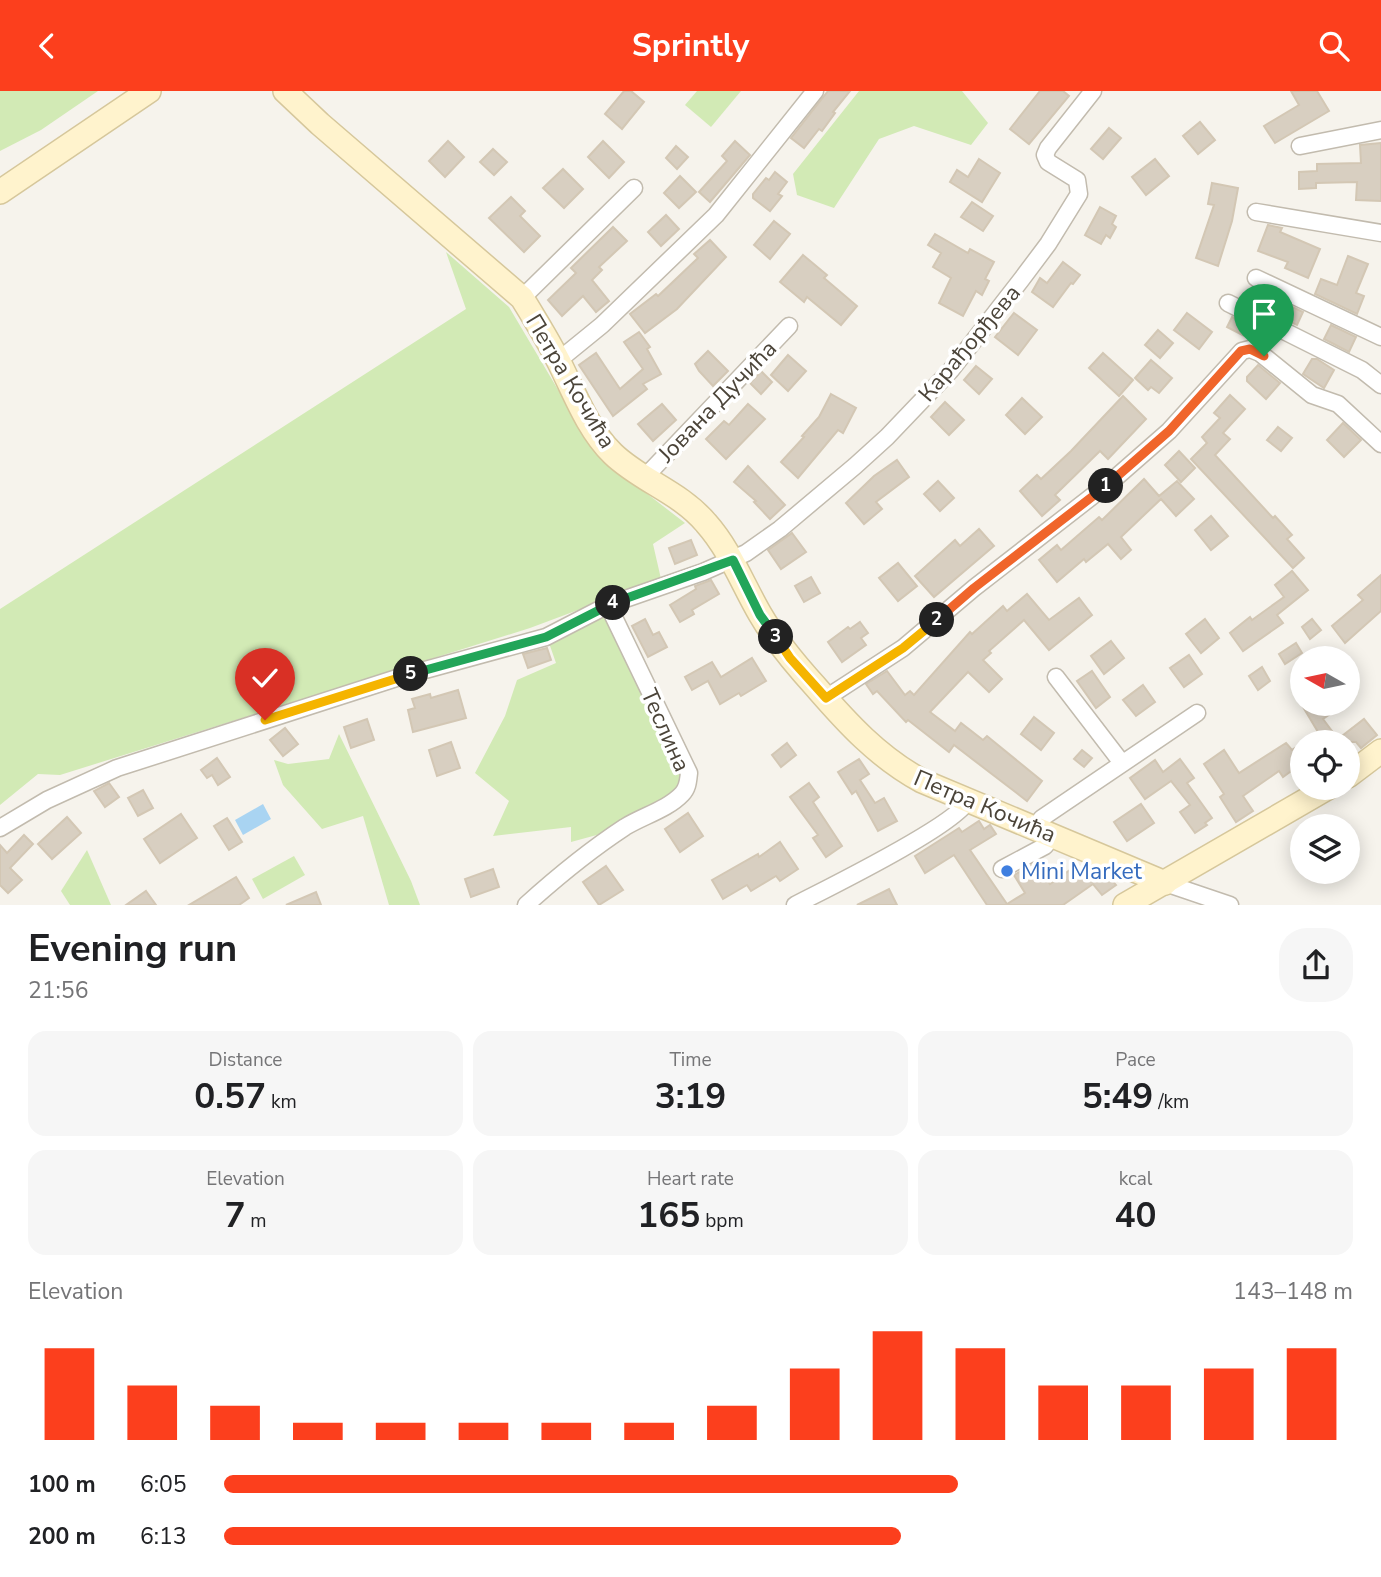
<!DOCTYPE html>
<html lang="en">
<head>
<meta charset="utf-8">
<style>
  body { margin:0; font-family:"Nunito Sans",sans-serif; background:#f6f6f6; color:#202124; height:100vh; display:flex; flex-direction:column; font-size:26px; white-space:nowrap }
  * { box-sizing:border-box; margin:0 }
  p { font-size:23px; color:#757577 }
  .icon { flex:none; width:38px; height:38px; fill:none; stroke:currentColor; stroke-width:2; stroke-linecap:round; stroke-linejoin:round }
  .map { position:relative; height:814px; overflow:hidden }
  .details { display:flex; flex-direction:column; background:#fff; flex:1 }
  .details>* { flex:none }
  .needle { width:46px; rotate:279deg }
  .controls { position:absolute; left:1290px; top:555px; display:grid; gap:14px }
  .controls a { display:grid; place-items:center; width:70px; height:70px; border-radius:50%; background:#fff; box-shadow:0 4px 18px #0003; font-size:35px }
  .pin { position:absolute; display:grid; place-items:center; width:60px; height:60px; color:#fff; margin:-72px -30px; border-radius:50% 50% 50% 0; rotate:-45deg; box-shadow:0 0 7px #0007 }
  .pin .icon { rotate:45deg }
  .km { position:absolute; width:35px; height:35px; margin:-18px; border-radius:50%; background:#222; color:#fff; font-size:19px; line-height:35px; text-align:center }
  .round { display:grid; place-items:center; flex:none; width:74px; height:74px; border-radius:28px; background:#f6f6f6 }
  .summary { display:flex; align-items:center; justify-content:space-between; height:119px; padding:0 28px }
  h1 { font-size:38px; font-weight:700; line-height:52px }
  .metrics { display:grid; grid-template-columns:repeat(3,1fr); gap:10px; height:119px; padding:7px 28px }
  .metrics div { display:grid; align-content:center; border-radius:18px; background:#f6f6f6; text-align:center }
  .metrics b { font-size:35px; font-weight:700 }
  .metrics small { font-size:19px; font-weight:400 }
  .metrics p { font-size:19px }
  .chart { height:196px; padding:14px 28px }
  .chart p { display:flex; justify-content:space-between }
  .chart svg { width:100%; height:126px; margin-top:7px; stroke:#fc3f1d; stroke-width:6 }
  ul { padding:0 28px; list-style:none; font-size:23px }
  li { display:grid; grid-template-columns:112px 84px 1fr; align-items:center; height:52px }
  li i { height:18px; border-radius:9px; background:#fc3f1d }
  header { display:flex; justify-content:space-between; align-items:center; height:91px; padding:0 28px; background:#fc3f1d; color:#fff; font-size:32px; font-weight:700 }
  .map>svg:first-child { display:block }
</style>
</head>
<body>
<header><svg class="icon" aria-label="back" viewBox="0 0 24 24"><path d="M15 5l-7 7 7 7"/></svg>Sprintly<svg class="icon" aria-label="search" viewBox="0 0 24 24"><circle cx="10" cy="10" r="6"/><path d="M15 15l6 6"/></svg></header>
<div class="map">
<svg width="1381" height="814" viewBox="0 0 1381 814">
  <rect width="100%" height="100%" fill="#f6f3ec"/>
  <!-- green -->
  <g fill="#d2eab5">
    <path d="M0,0h98l-57,39 -41,21z"/>
    <path d="M697,0h44l-30,36 -26,-22z"/>
    <path d="M859,0h103l26,32 -17,22 -57,-19 -35,13 -45,69 -37,-13 -4,-21z"/>
    <path d="M446,161l63,55 64,108 33,47 79,61 -32,21 8,35 -131,49 -470,147 -22,-1 -38,31v-196l466,-300z"/>
    <path d="M604,526l85,156 -2,15 -61,39 -55,15v-15l-78,9 16,-35 -34,-28 30,-57 12,-36 39,-17 -7,-20z"/>
    <path d="M339,643l72,147 9,24h-31l-26,-89 -41,13 -39,-44 -9,-25 14,4 41,-5z"/>
    <path d="M87,759l24,55h-41l-9,-14z"/>
    <path d="M294,765l11,19 -42,24 -11,-20z"/>
  </g>
  <!-- water -->
  <path fill="#a9d4f2" d="M263,713l8,15 -28,16 -8,-15z"/>
  <!-- building -->
  <g fill="#d8cfc1" stroke="#d3c7b4" stroke-width="2">
    <path d="M624,0h7l13,11 -22,27 -17,-15z"/>
    <path d="M828,0h22l-17,21 2,1 -13,18 -3,-2 -15,19 -13,-10z"/>
    <path d="M1040,0h23l6,5 -40,48 -19,-15z"/>
    <path d="M1291,0h26l12,20 -54,32 -11,-17 35,-21z"/>
    <path d="M1200,31l15,18 -17,14 -15,-18z"/>
    <path d="M1109,37l12,10 -18,21 -12,-10z"/>
    <path d="M448,50l16,16 -19,20 -16,-16z"/>
    <path d="M603,50l21,21 -15,16 -21,-21z"/>
    <path d="M735,50l15,14 -40,47 -11,-10 28,-31 -5,-5z"/>
    <path d="M1381,52v58l-25,-1 1,-18 -41,1v5l-17,1v-17l18,-1v-7l44,-1 -1,-18z"/>
    <path d="M676,55l12,11 -11,12 -11,-11z"/>
    <path d="M493,58l14,13 -13,13 -14,-13z"/>
    <path d="M979,68l21,14 -18,29 -32,-20 7,-12 11,7z"/>
    <path d="M1155,68l14,17 -23,19 -14,-18z"/>
    <path d="M563,78l20,20 -19,19 -21,-20z"/>
    <path d="M775,81l12,10 -9,12 4,2 -12,15 -17,-13v-4l13,-16 3,2z"/>
    <path d="M680,85l16,16 -17,16 -15,-15z"/>
    <path d="M1212,92l26,5 -6,33 -14,45 -22,-8 18,-53 -6,-1z"/>
    <path d="M511,106l14,14 -5,5 20,20 -16,16 -35,-34z"/>
    <path d="M972,111l21,14 -10,15 -22,-14z"/>
    <path d="M1100,116l16,9 -4,8 4,3 -6,11 -4,-3 -5,9 -16,-9z"/>
    <path d="M666,124l13,14 -18,17 -13,-14z"/>
    <path d="M774,130l16,13 -20,25 -16,-14z"/>
    <path d="M1268,134l14,3 -2,4 40,17 -12,29 -23,-10 3,-6 -30,-11z"/>
    <path d="M613,136l14,14 -28,26 3,3 -10,10 17,21 -13,11 -13,-16 -21,20 -14,-16 28,-27 -5,-5z"/>
    <path d="M935,143l33,19 2,-4 24,13 -9,17 4,2 -7,14 -6,-4 -13,25 -24,-13 12,-25 -18,-11 8,-14 -13,-8z"/>
    <path d="M710,149l16,17 -49,52 -32,24 -15,-19 26,-20 2,2 40,-38 -4,-4z"/>
    <path d="M803,164l24,20 -3,3 33,28 -16,19 -34,-28 -3,5 -24,-20z"/>
    <path d="M1348,165l20,8 -12,29 8,3 -7,18 -42,-20 6,-15 16,6z"/>
    <path d="M1063,171l17,13 -7,9 -2,-1 -18,24 -21,-15 8,-14 7,5z"/>
    <path d="M1278,209l25,12 -6,13 -25,-12z"/>
    <path d="M1014,222l23,17 -19,25 -23,-18z"/>
    <path d="M1187,222l25,19 -13,17 -25,-19z"/>
    <path d="M1232,226l24,12 -6,10 -23,-12z"/>
    <path d="M1331,234l25,12 -7,15 -25,-13z"/>
    <path d="M1158,239l15,13 -13,15 -15,-13z"/>
    <path d="M639,241l11,15 -3,2 14,25 -18,10 4,5 -34,27 -34,-51 17,-12 24,36 23,-20 -19,-27z"/>
    <path d="M708,260l20,20 -15,15 -14,-15 -4,-7z"/>
    <path d="M1103,262l30,27 -14,16 -30,-28z"/>
    <path d="M788,264l18,16 -18,20 -17,-16z"/>
    <path d="M1312,268h5l17,11 -10,18 -21,-14z"/>
    <path d="M1151,269l21,18 -13,15 -8,-6 -3,3 -13,-12z"/>
    <path d="M1258,274l22,18 -14,16 -19,-18v-4z"/>
    <path d="M976,275l16,13 -13,15 -15,-14z"/>
    <path d="M761,280l11,11 -11,12 -11,-11z"/>
    <path d="M831,303l25,14 -13,25 -5,-3 -40,48 -17,-16 23,-25 -2,-1 17,-19z"/>
    <path d="M1230,304l15,14 -22,24 7,6 -15,16 58,63 2,-2 17,19 -5,4 17,19 -11,10 -102,-109 16,-16 -5,-6 18,-19 -6,-5z"/>
    <path d="M1123,305l23,23 -38,40 -8,-8 -45,44 5,5 -18,16 -22,-25 17,-16 4,4 30,-28z"/>
    <path d="M1022,307l20,19 -17,17 -19,-19z"/>
    <path d="M945,311l19,18 -15,15 -18,-18z"/>
    <path d="M662,313l14,16 -23,21 -15,-17z"/>
    <path d="M748,313l17,15 -39,40 -20,-20 18,-18 5,4z"/>
    <path d="M1343,332l18,17 -17,17 -17,-17z"/>
    <path d="M1278,336l14,11 -11,13 -14,-11z"/>
    <path d="M1179,360l16,17 -14,14 -16,-17z"/>
    <path d="M897,369l12,17 -33,25 6,7 -18,15 -18,-21 28,-27z"/>
    <path d="M748,375l37,39 -15,14 -16,-17 2,-1 -22,-19z"/>
    <path d="M1144,388l15,17 18,-15 17,18 -18,17 -15,-17 -40,38 10,13 -10,9 -13,-15 -22,18 -2,-3 -27,23 -18,-22 18,-15 4,5 38,-33 3,3z"/>
    <path d="M938,390l16,17 -14,13 -16,-17z"/>
    <path d="M1211,425l17,20 -17,14 -16,-20z"/>
    <path d="M979,438l15,17 -60,51 -19,-21 40,-36 5,6z"/>
    <path d="M792,442l14,19 -25,17 -13,-19z"/>
    <path d="M691,449l6,15 -22,9 -6,-16z"/>
    <path d="M898,472l19,23 -19,15 -19,-23z"/>
    <path d="M1292,480l16,19 -31,25 6,8 -40,28 -13,-18 20,-16 2,3 32,-23 -9,-12z"/>
    <path d="M1381,484v36l-36,32 -13,-17 31,-26 -5,-5z"/>
    <path d="M811,486l9,16 -16,9 -9,-16z"/>
    <path d="M711,489l8,14 -27,16 2,4 -14,8 -10,-17 26,-16 -1,-3z"/>
    <path d="M1027,503l22,26 30,-22 13,17 -43,35 -25,-30 -35,31 2,2 -8,7 19,19 -13,13 -21,-20 -38,40 25,19 6,-8 22,17 4,-4 55,45 -15,20 -73,-56 -5,7 -41,-32 -2,2 -29,-31 -4,3 -7,-10 21,-13 18,24 5,-4 4,4 56,-63 2,2 31,-28 4,5z"/>
    <path d="M645,528l8,16 6,-3 8,15 -19,10 -16,-31z"/>
    <path d="M1205,528l14,19 -18,15 -15,-19z"/>
    <path d="M1312,528l9,11 -11,9 -8,-12z"/>
    <path d="M860,531l8,11 -7,5 5,7 -24,17 -14,-20 20,-15 2,2z"/>
    <path d="M1111,550l13,17 -20,16 -13,-18z"/>
    <path d="M1296,552l6,10 -17,11 -6,-10z"/>
    <path d="M547,557l4,12 -23,8 -5,-14z"/>
    <path d="M1189,564l13,19 -18,13 -14,-19z"/>
    <path d="M752,567l14,23 -25,15 -2,-3 -19,11 -12,-23 -16,9 -7,-13 27,-15 9,15z"/>
    <path d="M1262,576l8,14 -12,9 -9,-14z"/>
    <path d="M1092,580l18,26 -14,11 -19,-27z"/>
    <path d="M1143,594l12,17 -19,14 -13,-16z"/>
    <path d="M458,599l8,28 -53,14 -5,-22 7,-2 -3,-9 18,-5 1,4z"/>
    <path d="M1302,610v2h44l-23,16 15,20 26,-20 13,16 -16,13 -5,-6h-52l14,-10 -18,-30z"/>
    <path d="M1034,626l20,16 -13,17 -20,-16z"/>
    <path d="M367,628l7,21 -23,8 -7,-21z"/>
    <path d="M285,637l13,16 -15,12 -13,-16z"/>
    <path d="M451,651l9,26 -23,8 -8,-26z"/>
    <path d="M787,652l9,12 -15,12 -9,-12z"/>
    <path d="M1286,652l6,7 10,-7v20l-19,14 -4,-6 -36,25 10,15 -17,11 -16,-25 4,-3 -20,-30 20,-14 15,23z"/>
    <path d="M1082,659l10,8 -8,9 -10,-8z"/>
    <path d="M217,667l13,19 -12,8 -6,-10 -5,3 -6,-8z"/>
    <path d="M859,668l10,15 -9,6 15,23 9,-5 13,23 -19,10 -22,-40 -4,3 -14,-22z"/>
    <path d="M1180,668l14,19 -7,5 25,35 -7,5 2,2 -12,8 -15,-21 10,-7 -19,-24 -26,18 -15,-21 25,-18 8,12z"/>
    <path d="M109,692l10,14 -14,10 -11,-16z"/>
    <path d="M809,692l10,14 -6,5 29,44 -16,11 -13,-19 5,-3 -28,-38z"/>
    <path d="M143,699l10,18 -15,8 -10,-18z"/>
    <path d="M1141,713l13,19 -27,18 -13,-19z"/>
    <path d="M688,722l15,23 -23,16 -15,-23z"/>
    <path d="M181,723l16,24 -37,25 -16,-24z"/>
    <path d="M67,726l14,16 -29,26 -14,-15z"/>
    <path d="M227,727l15,24 -13,8 -15,-24z"/>
    <path d="M979,730l5,8 6,-4 6,9 -26,16 37,54 18,-11 -11,-18 22,-12 14,21 20,-14 6,10 16,-12 15,6 9,11 -14,10 -9,-11 -30,21h-76l-33,-50 -29,18 -10,-17 44,-28 3,4z"/>
    <path d="M24,744l9,9 -23,24 12,12 -14,13 -8,-8v-40l7,8z"/>
    <path d="M780,751l18,27 -18,12 -4,-5 -25,15 -4,-6 -24,14 -11,-19 46,-26 1,3z"/>
    <path d="M606,775l17,24 -24,15 -16,-23z"/>
    <path d="M493,778l6,18 -28,10 -6,-18z"/>
    <path d="M236,786l13,21 -10,7h-50z"/>
    <path d="M889,798l8,16h-40z"/>
    <path d="M146,800l10,14h-30z"/>
    <path d="M316,801l5,13h-35z"/>
  </g>
  <g fill="none" stroke-linecap="round" stroke-linejoin="round">
    <!-- street casing -->
    <g stroke="#c2bbae" stroke-width="19">
      <g id="street">
        <path d="M1300,55l81,-16"/>
        <path d="M1256,121l125,21"/>
        <path d="M1256,187l125,59"/>
        <path d="M522,207l112,-110"/>
        <path d="M1228,212l134,67 19,15"/>
        <path d="M559,269l43,-35 114,-110 99,-124"/>
        <path d="M645,386l144,-151"/>
        <path d="M1056,586l66,86"/>
        <path d="M826,607l77,-50 71,-60 139,-108 56,-49 73,-80 8,-2 10,4 52,42 26,9 43,40"/>
        <path d="M1035,736l7,-9 155,-105"/>
        <path d="M0,737l47,-28 70,-32 286,-92 143,-39 62,-32 95,-33 43,-19 34,-24 75,-63 32,-29 64,-67 70,-90 27,-36 31,-50 -2,-14 -29,-18 -3,-7 3,-7 45,-57"/>
        <path d="M1002,778l43,-23 8,-11"/>
        <path d="M1165,792l65,22"/>
        <path d="M526,814c31,-28 64,-55 99,-78 18,-11 43,-18 57,-33 6,-6 6,-13 7,-21l-81,-168"/>
        <path d="M795,814c31,-16 164,-81 174,-106"/>
      </g>
    </g>
    <!-- secondary casing -->
    <g stroke="#d6c79b" stroke-width="26">
      <g id="secondary">
        <path d="M285,0l35,33 202,174c13,21 26,42 37,64 15,30 29,68 54,92 28,27 67,38 93,69 24,27 36,60 54,91 15,26 35,50 55,72 32,37 63,71 107,95l243,102"/>
        <path d="M0,101l149,-101"/>
        <path d="M1348,685l33,-25"/>
        <path d="M1125,814l204,-118"/>
      </g>
    </g>
    <!-- street -->
    <use href="#street" stroke="#fff" stroke-width="16"/>
    <!-- secondary -->
    <use href="#secondary" stroke="#fff3cd" stroke-width="23"/>
  </g>
  <g fill="none" stroke-linecap="round" stroke-linejoin="round">
    <!-- split-1 casing -->
    <g stroke="#fff" stroke-width="14">
      <path id="split-1" d="M1106,395l63,-55 72,-80 9,-2 14,7"/>
    </g>
    <!-- split-2 casing -->
    <g stroke="#fff" stroke-width="14">
      <path id="split-2" d="M937,529l37,-32 132,-102"/>
    </g>
    <!-- split-3 casing -->
    <g stroke="#fff" stroke-width="14">
      <path id="split-3" d="M776,546l14,21 36,40 77,-50 34,-28"/>
    </g>
    <!-- split-4 casing -->
    <g stroke="#fff" stroke-width="14">
      <path id="split-4" d="M613,512l120,-43 27,55 16,22"/>
    </g>
    <!-- split-5 casing -->
    <g stroke="#fff" stroke-width="14">
      <path id="split-5" d="M411,583l135,-37 67,-34"/>
    </g>
    <!-- split-6 casing -->
    <g stroke="#fff" stroke-width="14">
      <path id="split-6" d="M265,629l146,-46"/>
    </g>
    <!-- split-1 -->
    <use href="#split-1" stroke="#f0652b" stroke-width="9"/>
    <!-- split-2 -->
    <use href="#split-2" stroke="#f0652b" stroke-width="9"/>
    <!-- split-3 -->
    <use href="#split-3" stroke="#f5b400" stroke-width="9"/>
    <!-- split-4 -->
    <use href="#split-4" stroke="#22a559" stroke-width="9"/>
    <!-- split-5 -->
    <use href="#split-5" stroke="#22a559" stroke-width="9"/>
    <!-- split-6 -->
    <use href="#split-6" stroke="#f5b400" stroke-width="9"/>
  </g>
  <!-- markers -->
  <circle fill="#3f7fe0" stroke="#fff" stroke-width="2.5" cx="1007" cy="780" r="7"/>
  <g text-anchor="middle" stroke-width="7" stroke-linejoin="round" paint-order="stroke">
    <!-- street labels -->
    <g font-size="23" fill="#4b4439" stroke="#fff">
      <text transform="translate(969 252) rotate(-50)" y="8">Карађорђева</text>
      <text transform="translate(571 290) rotate(59)" y="8">Петра Кочића</text>
      <text transform="translate(717 310) rotate(-46)" y="8">Јована Дучића</text>
      <text transform="translate(666 639) rotate(66)" y="8">Теслина</text>
      <text transform="translate(985 715) rotate(23)" y="8">Петра Кочића</text>
    </g>
    <!-- shop labels -->
    <g font-size="23" fill="#366cbe" stroke="#fff" text-anchor="start">
      <text x="1021" y="788">Mini Market</text>
    </g>
  </g>
</svg>
<div class="controls">
<a><svg class="needle" viewBox="-14 -14 28 28"><path d="M0-13l5 13h-10z" fill="#e53935"/><path d="M0 13l5-13h-10z" fill="#757577"/></svg></a>
<a><svg class="icon" aria-label="locate" viewBox="0 0 24 24"><circle cx="12" cy="12" r="6"/><path d="M12 2v4M12 18v4M2 12h4M18 12h4"/></svg></a>
<a><svg class="icon" aria-label="layers" viewBox="0 0 24 24"><path d="M12 4l9 5-9 5-9-5zM3 14l9 5 9-5"/></svg></a>
</div>
<div class="pin" style="left:1264px;top:265px;background:#1e9e55"><svg class="icon" aria-label="arrive" viewBox="0 0 24 24"><path d="M6 21V4h12l-3 4 3 4H6"/></svg></div>
<div class="pin" style="left:265px;top:629px;background:#d93025"><svg class="icon" aria-label="check" viewBox="0 0 24 24"><path d="M5 12l5 5 9-10"/></svg></div>
<b class="km" style="left:1106px;top:395px">1</b>
<b class="km" style="left:937px;top:529px">2</b>
<b class="km" style="left:776px;top:546px">3</b>
<b class="km" style="left:613px;top:512px">4</b>
<b class="km" style="left:411px;top:583px">5</b>
</div>
<section class="details">
<div class="summary"><div><h1>Evening run</h1><p>21:56</p></div><a class="round"><svg class="icon" aria-label="share" viewBox="0 0 24 24"><path d="M12 15V3M7 8l5-5 5 5M5 13v7h14v-7"/></svg></a></div>
<div class="metrics">
<div><p>Distance</p><b>0.57<small> km</small></b></div>
<div><p>Time</p><b>3:19</b></div>
<div><p>Pace</p><b>5:49<small> /km</small></b></div>
</div>
<div class="metrics">
<div><p>Elevation</p><b>7<small> m</small></b></div>
<div><p>Heart rate</p><b>165<small> bpm</small></b></div>
<div><p>kcal</p><b>40</b></div>
</div>
<div class="chart"><p><span>Elevation</span>143–148 m</p>
<svg viewBox="0 0 160 44" preserveAspectRatio="none"><path d="M5 44V12M15 44V25M25 44V32M35 44V38M45 44V38M55 44V38M65 44V38M75 44V38M85 44V32M95 44V19M105 44V6M115 44V12M125 44V25M135 44V25M145 44V19M155 44V12"/></svg>
</div>
<ul>
<li><b>100 m</b>6:05<i style="width:65%"></i></li>
<li><b>200 m</b>6:13<i style="width:60%"></i></li>
</ul>
</section>
</body>
</html>
